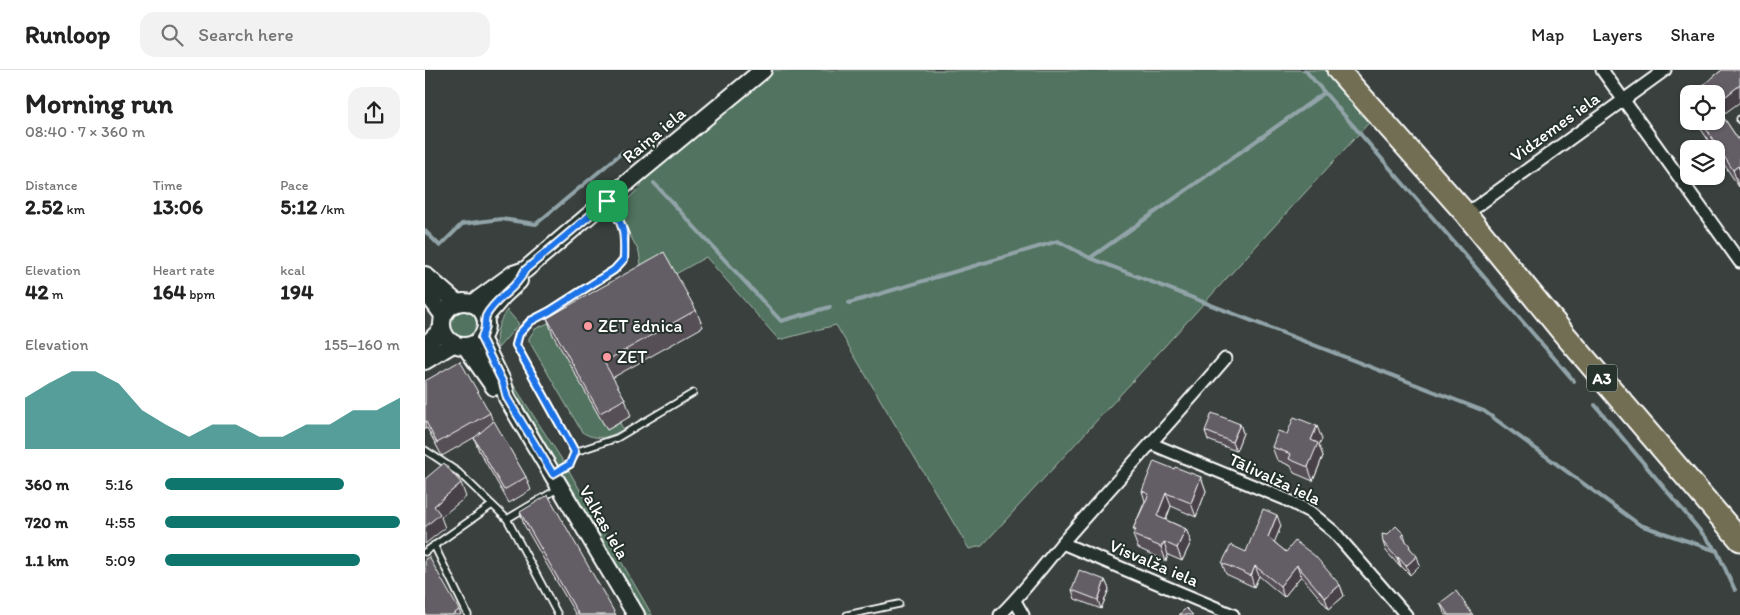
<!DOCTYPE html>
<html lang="en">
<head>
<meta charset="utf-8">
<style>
  body { margin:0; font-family:Itim,sans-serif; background:#f2f2f2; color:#222; height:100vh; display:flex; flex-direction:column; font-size:19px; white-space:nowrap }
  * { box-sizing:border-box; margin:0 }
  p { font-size:16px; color:#767676 }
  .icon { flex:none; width:28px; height:28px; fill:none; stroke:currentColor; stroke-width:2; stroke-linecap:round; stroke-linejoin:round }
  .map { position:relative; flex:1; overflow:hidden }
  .side { display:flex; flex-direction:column; background:#fff; width:425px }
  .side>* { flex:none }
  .buttons { position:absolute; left:1255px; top:15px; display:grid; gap:10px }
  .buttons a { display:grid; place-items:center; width:45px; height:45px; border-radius:10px; background:#fff; box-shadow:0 1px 4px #0004; font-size:25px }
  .pin { position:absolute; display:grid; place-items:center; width:42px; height:42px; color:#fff; margin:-21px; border-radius:10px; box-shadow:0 2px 8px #0006 }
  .round { display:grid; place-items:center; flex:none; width:52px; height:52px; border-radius:15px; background:#f2f2f2 }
  .head { display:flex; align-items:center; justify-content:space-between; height:85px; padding:0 25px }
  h1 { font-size:28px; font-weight:700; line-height:38px }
  .stats { display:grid; grid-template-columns:repeat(3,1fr); gap:8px; height:85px; padding:5px 25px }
  .stats div { display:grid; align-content:center }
  .stats b { font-size:21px; font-weight:700 }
  .stats small { font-size:14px; font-weight:400 }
  .stats p { font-size:14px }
  .chart { height:140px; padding:10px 25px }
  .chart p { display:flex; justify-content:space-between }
  .chart svg { width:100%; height:90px; margin-top:5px; fill:#0f766e; opacity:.7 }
  ul { padding:0 25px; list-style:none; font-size:16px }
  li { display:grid; grid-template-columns:80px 60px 1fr; align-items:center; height:38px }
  li i { height:12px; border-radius:6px; background:#0f766e }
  header { display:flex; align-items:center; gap:30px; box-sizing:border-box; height:70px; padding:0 25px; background:#fff; border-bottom:1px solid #e0e0e0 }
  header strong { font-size:24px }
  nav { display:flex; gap:28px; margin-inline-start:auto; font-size:18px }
  .search { width:350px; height:45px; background:#f2f2f2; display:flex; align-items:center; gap:12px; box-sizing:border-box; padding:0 18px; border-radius:15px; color:#767676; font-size:19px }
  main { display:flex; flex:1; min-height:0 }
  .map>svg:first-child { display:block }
</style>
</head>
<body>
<header>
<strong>Runloop</strong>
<div class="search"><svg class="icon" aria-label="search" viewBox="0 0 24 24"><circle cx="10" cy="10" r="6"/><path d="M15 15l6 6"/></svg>Search here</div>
<nav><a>Map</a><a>Layers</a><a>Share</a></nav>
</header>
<main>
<section class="side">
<div class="head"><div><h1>Morning run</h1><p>08:40 · 7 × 360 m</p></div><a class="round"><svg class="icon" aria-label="share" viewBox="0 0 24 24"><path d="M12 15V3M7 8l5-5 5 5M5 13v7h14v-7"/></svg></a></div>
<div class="stats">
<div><p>Distance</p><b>2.52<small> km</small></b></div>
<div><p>Time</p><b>13:06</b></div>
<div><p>Pace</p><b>5:12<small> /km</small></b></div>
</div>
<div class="stats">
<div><p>Elevation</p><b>42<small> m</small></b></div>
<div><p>Heart rate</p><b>164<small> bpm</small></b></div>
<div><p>kcal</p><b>194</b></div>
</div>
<div class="chart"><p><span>Elevation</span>155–160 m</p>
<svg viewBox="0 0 160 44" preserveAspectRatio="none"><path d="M0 44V19L10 12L20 6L30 6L40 12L50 25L60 32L70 38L80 32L90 32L100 38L110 38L120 32L130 32L140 25L150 25L160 19V44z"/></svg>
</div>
<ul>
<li><b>360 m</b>5:16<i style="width:76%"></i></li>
<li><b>720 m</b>4:55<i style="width:100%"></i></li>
<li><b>1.1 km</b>5:09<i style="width:83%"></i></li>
</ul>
</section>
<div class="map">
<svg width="1315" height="545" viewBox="0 0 1315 545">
  <rect width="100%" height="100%" fill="#39403e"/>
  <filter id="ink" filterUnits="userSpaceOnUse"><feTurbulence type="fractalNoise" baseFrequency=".02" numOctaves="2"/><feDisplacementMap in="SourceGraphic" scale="10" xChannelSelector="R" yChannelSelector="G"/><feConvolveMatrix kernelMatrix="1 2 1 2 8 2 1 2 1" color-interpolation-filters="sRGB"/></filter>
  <g filter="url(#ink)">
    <!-- green -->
    <g fill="#51735e" stroke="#a8b9ae">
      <path d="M338,0h575l38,45 -394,431 -13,3 -133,-224 -57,15 -73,-83 -32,18 -120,60 53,95 13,-7 3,6c-13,9 -27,12 -41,3l-53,-91v-3l6,-9 22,-10 84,-54 -2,-13 -22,-42 25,-25 -7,-9z"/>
      <circle cx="39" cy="254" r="14"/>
      <path d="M82,240l12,14 -21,24c-5,-11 2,-29 9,-38z"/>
      <path d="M77,297l66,102 84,146h-5l-135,-228z"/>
    </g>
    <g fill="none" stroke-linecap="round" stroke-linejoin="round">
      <!-- stream -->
      <g stroke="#92a4a9" stroke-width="4">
        <path d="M880,0l269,311"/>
        <path d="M229,113l127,138 49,-14"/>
        <path d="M0,161l15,15 22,-22 39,-5 35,5 88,-73"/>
        <path d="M665,188l234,-165"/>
        <path d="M424,233l209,-62 32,17 394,153 156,114 77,26"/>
        <path d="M1170,335l122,146 18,39"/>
      </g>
      <!-- lane casing -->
      <g stroke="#fff" stroke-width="9">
        <g id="lane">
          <path d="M1315,49v1"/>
          <path d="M182,132l10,12 8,20 -1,25 -10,11 -64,41 -20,10 -11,13 -3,11 59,107 42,-14 76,-45"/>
          <path d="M0,380l33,22 49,47 51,96"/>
          <path d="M128,404l17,-10 5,-12"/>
          <path d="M82,449l52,-31"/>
          <path d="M9,475l34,70"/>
          <path d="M0,482l67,-47"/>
          <path d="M422,545l52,-11"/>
        </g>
      </g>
      <!-- street casing -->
      <g stroke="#fff" stroke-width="15">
        <g id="street">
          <path d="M1177,0l138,192"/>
          <path d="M1041,144l199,-144"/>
          <path d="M727,374l133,55 25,13 24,20 72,83"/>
          <path d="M637,473l171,72"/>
          <path d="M590,531l8,14"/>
          <path d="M575,545c23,-22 42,-48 63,-73 53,-61 109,-121 162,-183"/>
        </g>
      </g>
      <!-- secondary casing -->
      <g stroke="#fff" stroke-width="20">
        <g id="secondary">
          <path d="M0,205l32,28"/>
          <path d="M0,221l18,24"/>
          <circle cx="39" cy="254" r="22"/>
          <path d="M47,234l41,-30 12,-4 110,-94 128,-106"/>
          <path d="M60,247l18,-21 16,-15"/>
          <path d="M56,268l22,45 4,15 129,217"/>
          <path d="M0,276l17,-17"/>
          <path d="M41,277l28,40"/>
          <path d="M0,291l28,-17"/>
        </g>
      </g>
      <!-- highway casing -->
      <g stroke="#fff" stroke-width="25">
        <path id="highway" d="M913,0l128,144 99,121 175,205"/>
      </g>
      <!-- lane -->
      <use href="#lane" stroke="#26332d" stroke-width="5.5"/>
      <!-- street -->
      <use href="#street" stroke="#26332d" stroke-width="11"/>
      <!-- secondary -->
      <use href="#secondary" stroke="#26332d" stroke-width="16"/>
      <!-- highway -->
      <use href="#highway" stroke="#726e52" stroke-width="21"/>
    </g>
    <!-- wall -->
    <g fill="#565057" stroke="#fff">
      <path d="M1297,0v45l18,27v44l-1,1 -23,-35v-3h-2l-15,-23 -2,-5h19v-27h-10l-3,-9z"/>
      <path d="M271,240l7,17 -91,51 13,21 6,17 -24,14 -54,-95 -6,-17z"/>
      <path d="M0,311l65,32 3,9 33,55 5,13 -22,13 -30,-52 -5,-13 1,-1 -33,19 -15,-28 -2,1z"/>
      <path d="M815,354l3,9 -7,18 -28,-11 -3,-9z"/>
      <path d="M862,364l35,5 -3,6 4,11 -10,25 -19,-8 -3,-7 -14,-6 -5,-13z"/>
      <path d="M749,399l27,8 5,14 -10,26 -25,-11 -5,14 20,9 5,13 -9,19 -14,-6 -2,6 -28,-13 -5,-13 2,-3 -2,-3 12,-28 -3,-10z"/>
      <path d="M95,442l96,103h-40l-52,-90z"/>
      <path d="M856,456l-7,16 12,10 54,33 4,11 -15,13 -28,-33 -17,21 -25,-21 -5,11 -28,-13 -4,-11 24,-11z"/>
      <path d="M979,464l2,7 14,24 -10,10 -9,-9 -1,1 -14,-16 -3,-9 4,-7z"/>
      <path d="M680,510l4,9 -8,20 -26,-10 -3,-9z"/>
      <path d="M1015,533l33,12h-27l-2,-3z"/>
      <path d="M34,540l2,5h-36z"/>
    </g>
    <!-- shaded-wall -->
    <g fill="#464147" stroke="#fff">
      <path d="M1315,15v17l-19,14 -4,-13z"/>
      <path d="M1313,96l2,5v15l-1,1 -6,-17z"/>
      <path d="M815,354l3,9 -7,18 -4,-9z"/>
      <path d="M892,356l5,13 -3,6 4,11 -10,25 -5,-14 3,-27z"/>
      <path d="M776,407l5,14 -10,26 -5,-14z"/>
      <path d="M36,413l5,14 -25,20 4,11 -20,16v-17l9,-21z"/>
      <path d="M741,423l5,13 -9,23 -5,-13z"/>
      <path d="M852,445l4,11 -9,22 -4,-11z"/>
      <path d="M761,459l5,13 -9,19 -5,-13z"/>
      <path d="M739,472l4,13 -2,6 -5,-14z"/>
      <path d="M992,486l3,9 -10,10 -4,-9z"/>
      <path d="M973,487l3,9 -1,1 -3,-9z"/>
      <path d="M872,495l4,11 -17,21 -4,-11z"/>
      <path d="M830,496l4,10 -5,11 -3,-11z"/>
      <path d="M680,510l4,9 -8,20 -3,-9z"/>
      <path d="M915,515l4,11 -15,13 -4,-11z"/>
    </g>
    <!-- building -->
    <g fill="#645d65" stroke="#fff">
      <path d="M1297,0h18v15l-23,18 -1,-9h-6l-7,-9z"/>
      <path d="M1291,36l24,36v27l-2,-3 -5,4 -32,-49h15z"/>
      <path d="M239,182l32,58 -92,52 21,37 -25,14 -53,-95z"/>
      <path d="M35,291l30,52 -53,30 -12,-23v-39z"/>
      <path d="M787,343l28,11 -8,18 -27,-11z"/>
      <path d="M869,347l23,9 -6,14 7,3 -10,24 -19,-8 2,-5 -19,-7 6,-16 9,3z"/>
      <path d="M69,351l32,56 -22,13 -30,-52z"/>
      <path d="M729,391l20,8 1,-2 26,10 -10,26 -25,-10 -9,23 29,13 -9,19 -13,-6 -3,5 -28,-12 3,-5 -3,-1 16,-35 -7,-3z"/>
      <path d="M19,393l17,20 -27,23 6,8 -15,13v-48z"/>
      <path d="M123,425l68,120h-37l-59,-103z"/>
      <path d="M838,439l14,6 -9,22 18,15 9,-11 20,15 25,29 -15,13 -28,-33 -17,21 -25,-20 -4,10 -29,-13 9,-18 15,7z"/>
      <path d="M971,456l8,8 -2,2 8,10 -1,1 8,9 -11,10 -8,-9 -1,1 -14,-16 -1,-8 5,1z"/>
      <path d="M4,487l30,53 -7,5h-27v-56z"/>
      <path d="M654,500l26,10 -7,20 -26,-10z"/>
      <path d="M1031,521l17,24h-24l-9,-12z"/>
      <path d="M761,538l7,7h-14z"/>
    </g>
  </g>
  <g fill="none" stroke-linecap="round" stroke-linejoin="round" filter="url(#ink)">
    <!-- route casing -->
    <g stroke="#fff" stroke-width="10">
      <path id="route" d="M182,131c17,23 18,30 17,58l-10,11 -64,41 -19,10 -12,13 -3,11 59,107 -5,12 -17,10 -46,-76 -4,-15 -22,-45c6,-10 3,-17 5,-22 9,-18 31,-27 39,-46z"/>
    </g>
    <!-- route -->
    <use href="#route" stroke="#1a73e8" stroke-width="6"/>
  </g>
  <!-- markers -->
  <g fill="#ff9aa2" stroke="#26332d" stroke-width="2">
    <circle cx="163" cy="256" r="5"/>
    <circle cx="182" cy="287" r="5"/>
  </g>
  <g text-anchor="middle" stroke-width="4" stroke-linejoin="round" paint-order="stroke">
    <!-- shield labels -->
    <rect fill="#26332d" stroke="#bec2c0" stroke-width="1" x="1162" y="294.5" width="30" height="27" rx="4"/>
    <g font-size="16" font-weight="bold" fill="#fff">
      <text x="1177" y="314">A3</text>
    </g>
    <!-- street labels -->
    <g font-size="18" fill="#fff" stroke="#26332d">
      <text transform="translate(1130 57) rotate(-36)" y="6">Vidzemes iela</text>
      <text transform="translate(229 65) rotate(-40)" y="6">Raiņa iela</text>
      <text transform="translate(850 409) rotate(25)" y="6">Tālivalža iela</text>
      <text transform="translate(179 452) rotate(60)" y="6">Valkas iela</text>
      <text transform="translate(729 493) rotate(23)" y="6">Visvalža iela</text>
    </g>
    <!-- poi labels -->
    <g font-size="18" fill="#fff" stroke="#26332d" text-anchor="start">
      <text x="173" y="262">ZET ēdnica</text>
      <text x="192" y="293">ZET</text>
    </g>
  </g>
</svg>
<div class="buttons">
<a><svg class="icon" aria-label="locate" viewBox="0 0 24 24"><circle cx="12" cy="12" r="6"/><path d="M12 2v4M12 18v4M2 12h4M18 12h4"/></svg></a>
<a><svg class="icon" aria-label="layers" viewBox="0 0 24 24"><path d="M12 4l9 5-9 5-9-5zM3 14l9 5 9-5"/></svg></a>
</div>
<div class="pin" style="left:182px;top:131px;background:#1e9e55"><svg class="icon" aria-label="arrive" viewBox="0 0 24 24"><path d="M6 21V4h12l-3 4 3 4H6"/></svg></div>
</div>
</main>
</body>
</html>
